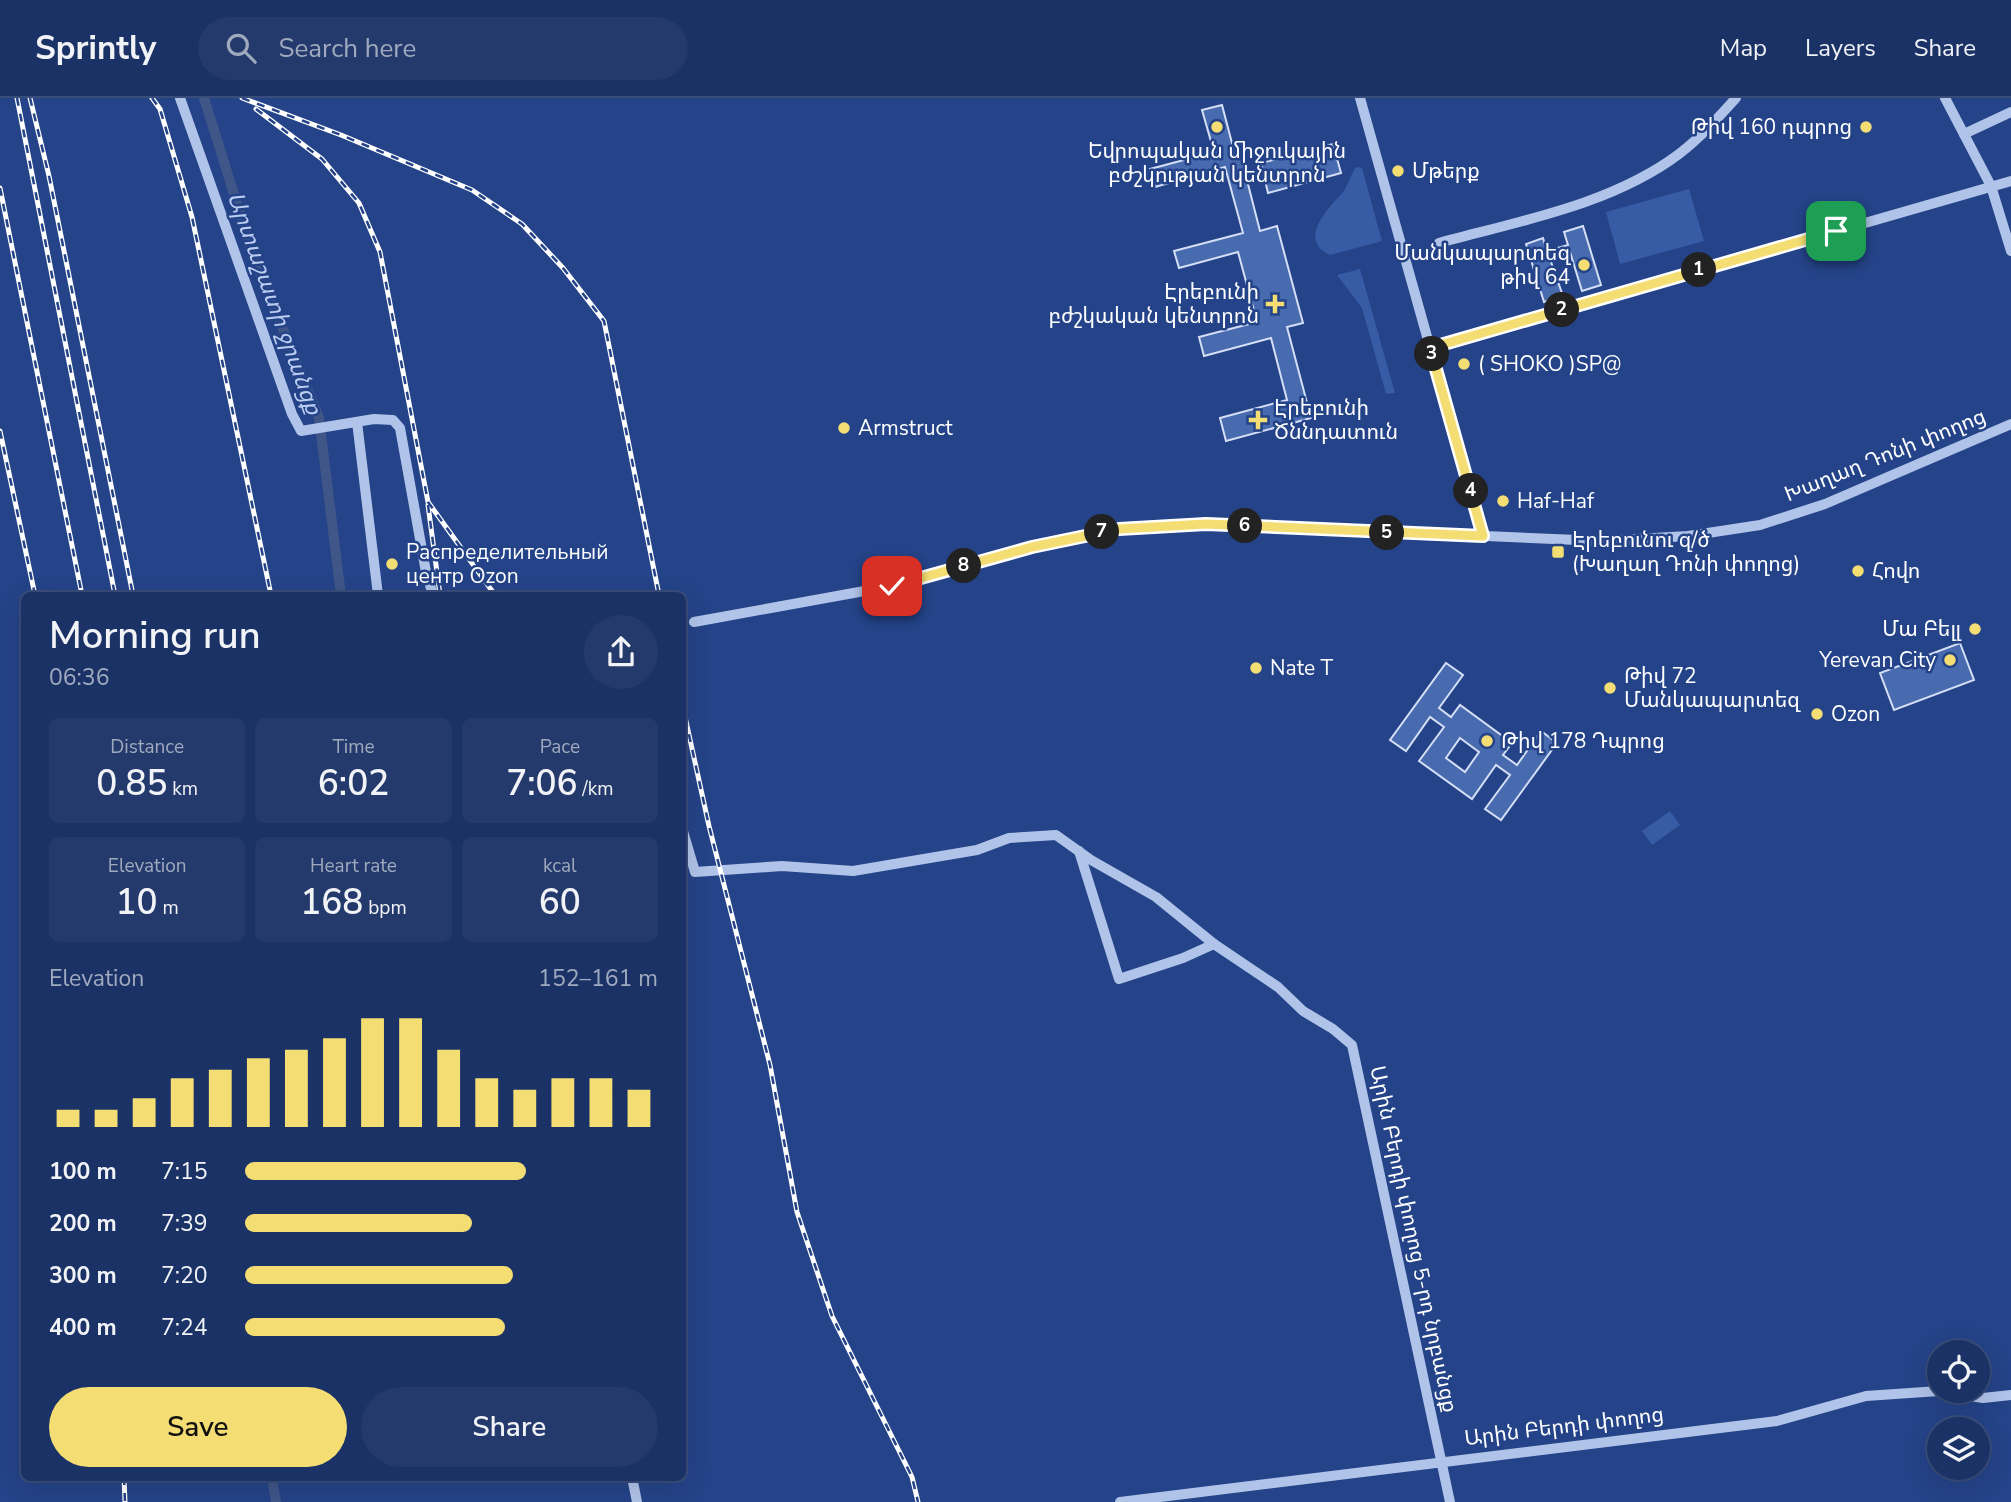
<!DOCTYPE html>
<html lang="en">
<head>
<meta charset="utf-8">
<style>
  body { margin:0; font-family:"Nunito Sans","Noto Sans Armenian",sans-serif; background:#243a6c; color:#f1f3f6; height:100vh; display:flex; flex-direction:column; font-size:26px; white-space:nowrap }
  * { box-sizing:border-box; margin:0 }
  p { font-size:23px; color:#a0aabf }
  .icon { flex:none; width:38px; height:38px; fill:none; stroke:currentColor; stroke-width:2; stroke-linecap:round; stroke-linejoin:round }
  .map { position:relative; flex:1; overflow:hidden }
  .drawer { position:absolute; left:21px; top:494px; width:665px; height:889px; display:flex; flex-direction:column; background:#1b3266; border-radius:10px; box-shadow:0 7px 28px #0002,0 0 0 2px #394d7a }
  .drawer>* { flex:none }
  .controls { position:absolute; left:1927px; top:1242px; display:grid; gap:14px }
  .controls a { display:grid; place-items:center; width:63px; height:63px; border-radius:50%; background:#1b3266; box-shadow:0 7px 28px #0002,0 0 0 2px #394d7a; font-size:35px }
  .pin { position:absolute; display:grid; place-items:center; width:60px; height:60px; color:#fff; margin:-30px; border-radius:14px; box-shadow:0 4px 10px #0006 }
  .km { position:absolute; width:35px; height:35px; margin:-18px; border-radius:50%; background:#222; color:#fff; font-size:19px; line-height:35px; text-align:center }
  .round { display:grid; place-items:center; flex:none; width:74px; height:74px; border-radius:37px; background:#243a6c }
  .overview { display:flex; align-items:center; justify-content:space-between; height:119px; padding:0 28px }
  h1 { font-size:38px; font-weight:600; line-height:52px }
  .figures { display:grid; grid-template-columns:repeat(3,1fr); gap:10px; height:119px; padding:7px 28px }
  .figures div { display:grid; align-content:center; border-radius:10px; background:#243a6c; text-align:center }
  .figures b { font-size:35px; font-weight:600 }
  .figures small { font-size:19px; font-weight:400 }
  .figures p { font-size:19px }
  .chart { height:196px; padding:14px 28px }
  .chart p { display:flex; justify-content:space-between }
  .chart svg { width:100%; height:126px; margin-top:7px; stroke:#f4de73; stroke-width:6 }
  .cta { display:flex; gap:14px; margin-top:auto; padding:14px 28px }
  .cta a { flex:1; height:80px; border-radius:42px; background:#f4de73; color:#111; font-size:28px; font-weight:600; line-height:80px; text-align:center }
  .cta a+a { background:#243a6c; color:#f1f3f6 }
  ul { padding:0 28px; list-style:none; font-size:23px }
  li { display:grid; grid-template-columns:112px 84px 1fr; align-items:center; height:52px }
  li i { height:18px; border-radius:9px; background:#f4de73 }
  header { display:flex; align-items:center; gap:42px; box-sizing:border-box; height:98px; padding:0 35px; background:#1b3266; border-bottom:2px solid #394d7a }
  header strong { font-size:33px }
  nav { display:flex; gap:38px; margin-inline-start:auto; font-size:24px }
  .search { width:490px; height:63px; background:#243a6c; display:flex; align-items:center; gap:18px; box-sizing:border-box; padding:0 24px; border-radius:38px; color:#a0aabf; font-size:26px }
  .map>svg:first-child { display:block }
</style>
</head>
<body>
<header>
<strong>Sprintly</strong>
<div class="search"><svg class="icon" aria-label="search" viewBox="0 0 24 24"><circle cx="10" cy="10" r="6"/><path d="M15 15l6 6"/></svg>Search here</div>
<nav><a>Map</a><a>Layers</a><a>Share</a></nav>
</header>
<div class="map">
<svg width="2011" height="1404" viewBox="0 0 2011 1404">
  <rect width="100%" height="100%" fill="#244388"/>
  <!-- green -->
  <g fill="#385ba5">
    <path d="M1356,69l6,1 20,73 -52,14c-33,-16 -2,-46 13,-63 6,-8 7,-17 13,-25z"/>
    <path d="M1689,91l15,52 -84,23 -14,-52z"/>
    <path d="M1360,171l35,124 -9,1 -24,-86 -25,-33z"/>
    <path d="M1670,713l10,14 -28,20 -10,-14z"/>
  </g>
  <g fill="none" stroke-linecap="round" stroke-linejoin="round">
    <!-- canal -->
    <g stroke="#405689" stroke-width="10">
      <path d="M204,0l50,160 65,160 22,177"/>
      <path d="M272,1379l4,25"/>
    </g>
  </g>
  <!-- building -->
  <g fill="#486aae" stroke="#d4dff7" stroke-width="2" fill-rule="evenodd">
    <path d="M1222,7l11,42 5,-2 22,86 17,-5 26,97 -16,4 24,91 -85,23 -6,-23 67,-18 -16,-62 -67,18 -5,-19 58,-15 -19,-70 -59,16 -5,-17 69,-18 -18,-66 -70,20 -5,-18 64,-17 -12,-42z"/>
    <path d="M1333,46l8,29 -73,20 -7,-30z"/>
    <path d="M1583,128l18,59 -19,6 -12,-39 -20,7 13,37 -19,6 -18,-58 17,-6 4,13 21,-6 -4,-13z"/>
    <path d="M1960,545l14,37 -80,30 -14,-37z"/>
    <path d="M1446,565l17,12 -24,33 12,9 9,-12 52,38 -9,12 14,10 24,-34 16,12 -56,77 -16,-11 25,-34 -14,-10 -24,34 -53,-38 25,-34 -14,-10 -24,34 -16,-11zM1460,640l19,14 -14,20 -19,-14z"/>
  </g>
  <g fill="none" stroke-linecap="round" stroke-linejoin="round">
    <!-- minor -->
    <g stroke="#b0c3e9" stroke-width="10">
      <path d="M180,0l112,316 9,17 73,-12 19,1 7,8 26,144 7,23"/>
      <path d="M1360,0l123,438"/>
      <path d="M1945,0l46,88 20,65"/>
      <path d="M1964,36l47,-22"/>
      <path d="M1439,145c80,-22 172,-38 240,-89 21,-16 39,-36 57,-56"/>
      <path d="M1430,250l581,-167"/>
      <path d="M357,324l21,173"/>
      <path d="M694,524l198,-36 140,-40 87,-17 87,-5 396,17 86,-5 72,-11 65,-21 186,-80"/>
      <path d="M682,730l13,44 87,-6 71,5 124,-21 32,-12 47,-3 35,25 65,37 58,47 64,43 25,24 30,18 19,16 98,457"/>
      <path d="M1079,753l40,128 64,-21 31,-14"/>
      <path d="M632,1379l5,25"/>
      <path d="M1120,1404l657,-81 89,-25 73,-5 44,7 28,-3"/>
    </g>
    <!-- rail casing -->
    <g stroke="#fff" stroke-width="5">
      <g id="rail">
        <path d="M17,0l98,497"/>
        <path d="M30,0l19,78 84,419"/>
        <path d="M152,0l8,11 32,108 79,378"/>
        <path d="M242,0l99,37 131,55 50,34 41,44 41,53 55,274"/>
        <path d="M256,11l66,50 37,44 21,49 48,250 67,93"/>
        <path d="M0,90l82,407"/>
        <path d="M0,333l35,164"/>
        <path d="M428,407l12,90"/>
        <path d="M682,605l27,123 61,239 27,147 35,104 80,161 6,25"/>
        <path d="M124,1379l1,25"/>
      </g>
    </g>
    <!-- rail -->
    <use href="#rail" stroke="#244388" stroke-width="2.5" stroke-dasharray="8" stroke-linecap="butt"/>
  </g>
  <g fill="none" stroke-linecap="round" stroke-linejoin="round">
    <!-- route casing -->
    <g stroke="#fff" stroke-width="14">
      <path id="route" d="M892,488l140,-39 87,-18 87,-5 277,12 -53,-188 406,-117"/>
    </g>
    <!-- route -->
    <use href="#route" stroke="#f4de73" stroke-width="9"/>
  </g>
  <!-- markers -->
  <g fill="#f4de73" stroke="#244388" stroke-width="2.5">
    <circle cx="1217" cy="29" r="7"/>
    <circle cx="1866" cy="29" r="7"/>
    <circle cx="1398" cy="73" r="7"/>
    <circle cx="1584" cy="167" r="7"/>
    <path d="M1271.5 195.5h7v7h7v7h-7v7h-7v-7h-7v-7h7z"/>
    <circle cx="1464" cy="266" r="7"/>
    <path d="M1254.5 311.5h7v7h7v7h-7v7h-7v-7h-7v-7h7z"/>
    <circle cx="844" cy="330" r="7"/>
    <circle cx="1503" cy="403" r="7"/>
    <rect x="1551" y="447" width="14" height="14" rx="3.5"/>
    <circle cx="392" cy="466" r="7"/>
    <circle cx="1858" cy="473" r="7"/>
    <circle cx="1975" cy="531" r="7"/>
    <circle cx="1950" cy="562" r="7"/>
    <circle cx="1256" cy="570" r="7"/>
    <circle cx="1610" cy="590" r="7"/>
    <circle cx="1817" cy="616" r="7"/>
    <circle cx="1487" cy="643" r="7"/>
  </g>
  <g text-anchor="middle" stroke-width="5" stroke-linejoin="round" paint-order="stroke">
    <!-- poi labels -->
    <g font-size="21" fill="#fff" stroke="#244388" text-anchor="start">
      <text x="1852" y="36" text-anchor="end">Թիվ 160 դպրոց</text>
      <text x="1217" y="60" text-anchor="middle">Եվրոպական միջուկային<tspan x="1217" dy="24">բժշկության կենտրոն</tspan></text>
      <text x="1412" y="80">Մթերք</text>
      <text x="1570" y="162" text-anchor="end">Մանկապարտեզ<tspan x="1570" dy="24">թիվ 64</tspan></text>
      <text x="1259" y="201" text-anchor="end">Էրեբունի<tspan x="1259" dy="24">բժշկական կենտրոն</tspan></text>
      <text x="1478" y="273">( SHOKO )SP@</text>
      <text x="1274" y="317">Էրեբունի<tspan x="1274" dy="24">Ծննդատուն</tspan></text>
      <text x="858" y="337">Armstruct</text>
      <text x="1517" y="410">Haf-Haf</text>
      <text x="1572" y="449">Էրեբունու զ/ծ<tspan x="1572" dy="24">(Խաղաղ Դոնի փողոց)</tspan></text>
      <text x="406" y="461">Распределительный<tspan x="406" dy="24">центр Ozon</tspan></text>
      <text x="1872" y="480">Հովո</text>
      <text x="1961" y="538" text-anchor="end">Մա Բելլ</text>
      <text x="1936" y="569" text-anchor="end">Yerevan City</text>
      <text x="1270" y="577">Nate T</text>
      <text x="1624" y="585">Թիվ 72<tspan x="1624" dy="24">Մանկապարտեզ</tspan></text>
      <text x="1831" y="623">Ozon</text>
      <text x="1501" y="650">Թիվ 178 Դպրոց</text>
    </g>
    <!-- street labels -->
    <g font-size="21" fill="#fff" stroke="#244388">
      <text transform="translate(1885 357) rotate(-22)" y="7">Խաղաղ Դոնի փողոց</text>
      <text transform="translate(1414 1141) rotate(78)" y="7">Արին Բերդի փողոց 5-րդ նրբանցք</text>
      <text transform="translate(1564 1328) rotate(-7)" y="7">Արին Բերդի փողոց</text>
    </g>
    <!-- water labels -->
    <g font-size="23" font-style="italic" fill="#bbcdf1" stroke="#244388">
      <text transform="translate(275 205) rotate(70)" y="8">Արտաշատի ջրանցք</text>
    </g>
  </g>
</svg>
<div class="controls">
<a><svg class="icon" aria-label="locate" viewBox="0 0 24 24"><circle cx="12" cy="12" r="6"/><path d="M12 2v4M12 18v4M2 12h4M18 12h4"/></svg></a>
<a><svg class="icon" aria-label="layers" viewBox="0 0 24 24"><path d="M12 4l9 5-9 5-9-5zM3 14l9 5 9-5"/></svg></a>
</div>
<div class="pin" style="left:1836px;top:133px;background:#1e9e55"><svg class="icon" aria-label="arrive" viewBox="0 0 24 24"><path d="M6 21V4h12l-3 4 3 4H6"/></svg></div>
<div class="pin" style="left:892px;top:488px;background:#d93025"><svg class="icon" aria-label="check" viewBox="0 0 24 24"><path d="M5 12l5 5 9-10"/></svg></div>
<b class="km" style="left:1699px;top:172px">1</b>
<b class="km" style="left:1562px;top:212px">2</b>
<b class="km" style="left:1432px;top:256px">3</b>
<b class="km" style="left:1471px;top:393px">4</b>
<b class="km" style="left:1387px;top:435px">5</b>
<b class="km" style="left:1245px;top:428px">6</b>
<b class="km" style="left:1102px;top:434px">7</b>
<b class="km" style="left:964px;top:468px">8</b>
<section class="drawer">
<div class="overview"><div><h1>Morning run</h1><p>06:36</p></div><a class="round"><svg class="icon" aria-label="share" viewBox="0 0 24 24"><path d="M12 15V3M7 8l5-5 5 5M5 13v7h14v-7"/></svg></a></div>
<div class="figures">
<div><p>Distance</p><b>0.85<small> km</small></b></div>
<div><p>Time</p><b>6:02</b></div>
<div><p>Pace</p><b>7:06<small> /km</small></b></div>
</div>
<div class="figures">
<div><p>Elevation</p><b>10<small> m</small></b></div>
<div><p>Heart rate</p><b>168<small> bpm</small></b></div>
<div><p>kcal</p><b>60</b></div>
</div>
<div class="chart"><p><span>Elevation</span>152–161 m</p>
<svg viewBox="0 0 160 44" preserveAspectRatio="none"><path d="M5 44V38M15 44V38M25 44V34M35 44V27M45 44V24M55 44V20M65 44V17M75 44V13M85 44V6M95 44V6M105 44V17M115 44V27M125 44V31M135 44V27M145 44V27M155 44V31"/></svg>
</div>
<ul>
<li><b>100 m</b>7:15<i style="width:68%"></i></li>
<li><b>200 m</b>7:39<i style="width:55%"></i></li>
<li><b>300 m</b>7:20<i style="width:65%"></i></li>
<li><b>400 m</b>7:24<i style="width:63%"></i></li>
</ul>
<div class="cta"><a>Save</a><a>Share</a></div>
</section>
</div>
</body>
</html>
